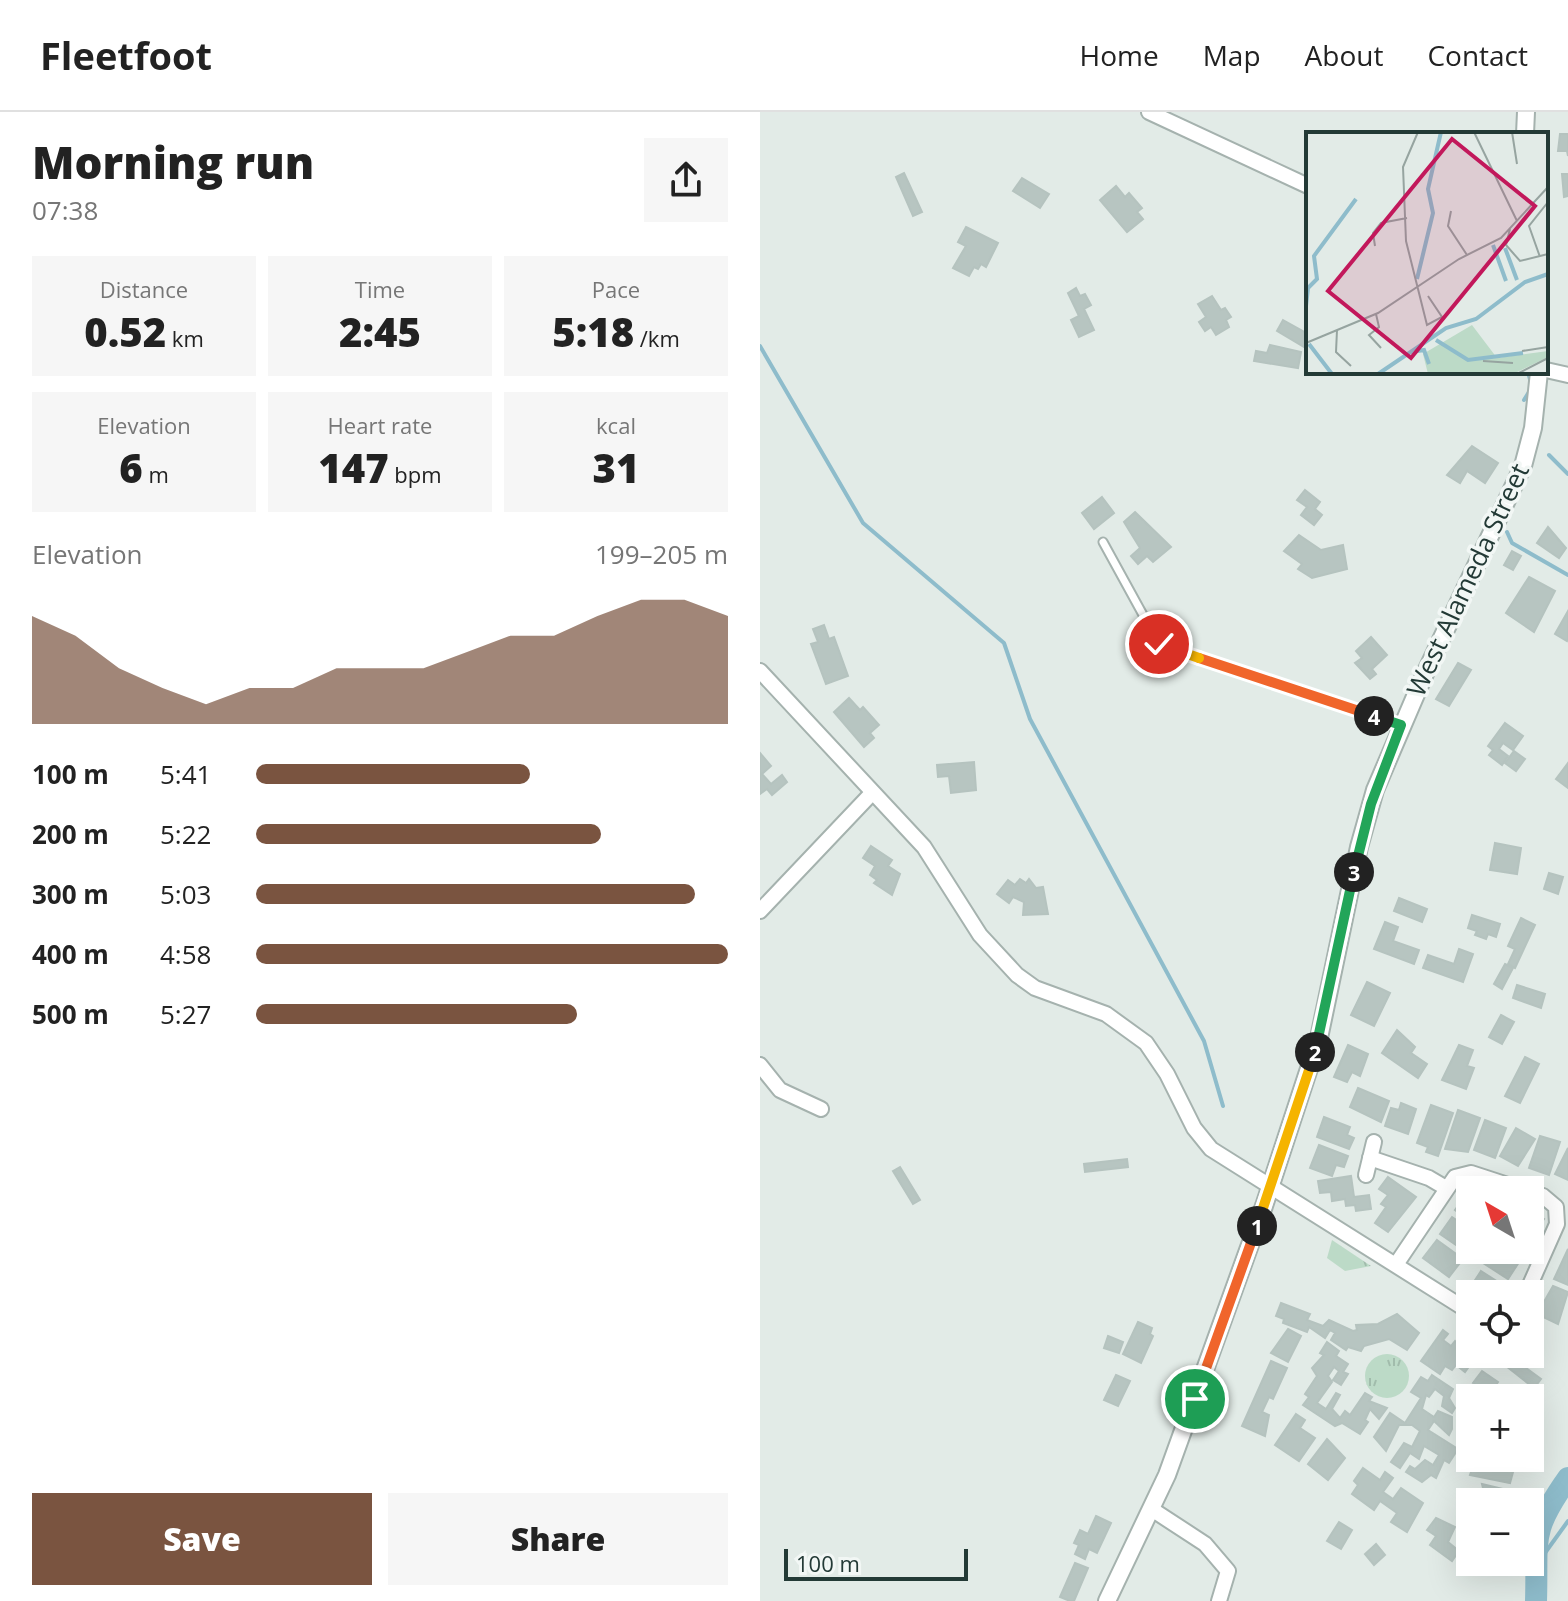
<!DOCTYPE html>
<html lang="en">
<head>
<meta charset="utf-8">
<style>
  body { margin:0; font-family:"Open Sans",sans-serif; background:#f6f6f6; color:#222; height:100vh; display:flex; flex-direction:column; font-size:30px; white-space:nowrap }
  * { box-sizing:border-box; margin:0 }
  p { font-size:26px; color:#767676 }
  .icon { flex:none; width:44px; height:44px; fill:none; stroke:currentColor; stroke-width:2; stroke-linecap:round; stroke-linejoin:round }
  .map { position:relative; flex:1; overflow:hidden }
  .drawer { display:flex; flex-direction:column; background:#fff; width:760px }
  .drawer>* { flex:none }
  .needle { width:52px; rotate:321deg }
  .tools { position:absolute; left:696px; top:1064px; display:grid; gap:16px }
  .tools a { display:grid; place-items:center; width:88px; height:88px; border-radius:0px; background:#fff; box-shadow:0 8px 32px #0002; font-size:40px }
  .scale { position:absolute; left:24px; bottom:20px; width:184px; box-sizing:border-box; padding-left:8px; border:4px solid #233a36; border-top:0; font-size:22px; line-height:28px; white-space:nowrap; color:#233a36; -webkit-text-stroke:6px #f2f7f5; paint-order:stroke }
  .pin { position:absolute; display:grid; place-items:center; width:68px; height:68px; color:#fff; margin:-34px; border:4px solid #fff; border-radius:50%; box-shadow:0 2px 8px #0007 }
  .km { position:absolute; width:40px; height:40px; margin:-20px; border-radius:50%; background:#222; color:#fff; font-size:22px; line-height:40px; text-align:center }
  .round { display:grid; place-items:center; flex:none; width:84px; height:84px; border-radius:0px; background:#f6f6f6 }
  .summary { display:flex; align-items:center; justify-content:space-between; height:136px; padding:0 32px }
  h1 { font-size:44px; font-weight:800; line-height:60px }
  .metrics { display:grid; grid-template-columns:repeat(3,1fr); gap:12px; height:136px; padding:8px 32px }
  .metrics div { display:grid; align-content:center; border-radius:0px; background:#f6f6f6; text-align:center }
  .metrics b { font-size:40px; font-weight:800 }
  .metrics small { font-size:22px; font-weight:400 }
  .metrics p { font-size:22px }
  .chart { height:224px; padding:16px 32px }
  .chart p { display:flex; justify-content:space-between }
  .chart svg { width:100%; height:144px; margin-top:8px; fill:#7a5440; opacity:.7 }
  .action { display:flex; gap:16px; margin-top:auto; padding:16px 32px }
  .action a { flex:1; height:92px; border-radius:0px; background:#7a5440; color:#fff; font-size:32px; font-weight:800; line-height:92px; text-align:center }
  .action a+a { background:#f6f6f6; color:#222 }
  ul { padding:0 32px; list-style:none; font-size:26px }
  li { display:grid; grid-template-columns:128px 96px 1fr; align-items:center; height:60px }
  li i { height:20px; border-radius:10px; background:#7a5440 }
  header { display:flex; align-items:center; gap:48px; box-sizing:border-box; height:112px; padding:0 40px; background:#fff; border-bottom:2px solid #e0e0e0 }
  header strong { font-size:38px }
  nav { display:flex; gap:44px; margin-inline-start:auto; font-size:28px }
  main { display:flex; flex:1; min-height:0 }
  .map>svg:first-child { display:block }
</style>
</head>
<body>
<header>
<strong>Fleetfoot</strong>
<nav><a>Home</a><a>Map</a><a>About</a><a>Contact</a></nav>
</header>
<main>
<section class="drawer">
<div class="summary"><div><h1>Morning run</h1><p>07:38</p></div><a class="round"><svg class="icon" aria-label="share" viewBox="0 0 24 24"><path d="M12 15V3M7 8l5-5 5 5M5 13v7h14v-7"/></svg></a></div>
<div class="metrics">
<div><p>Distance</p><b>0.52<small> km</small></b></div>
<div><p>Time</p><b>2:45</b></div>
<div><p>Pace</p><b>5:18<small> /km</small></b></div>
</div>
<div class="metrics">
<div><p>Elevation</p><b>6<small> m</small></b></div>
<div><p>Heart rate</p><b>147<small> bpm</small></b></div>
<div><p>kcal</p><b>31</b></div>
</div>
<div class="chart"><p><span>Elevation</span>199–205 m</p>
<svg viewBox="0 0 160 44" preserveAspectRatio="none"><path d="M0 44V11L10 17L20 27L30 33L40 38L50 33L60 33L70 27L80 27L90 27L100 22L110 17L120 17L130 11L140 6L150 6L160 11V44z"/></svg>
</div>
<ul>
<li><b>100 m</b>5:41<i style="width:58%"></i></li>
<li><b>200 m</b>5:22<i style="width:73%"></i></li>
<li><b>300 m</b>5:03<i style="width:93%"></i></li>
<li><b>400 m</b>4:58<i style="width:100%"></i></li>
<li><b>500 m</b>5:27<i style="width:68%"></i></li>
</ul>
<div class="action"><a>Save</a><a>Share</a></div>
</section>
<div class="map">
<svg width="808" height="1489" viewBox="0 0 808 1489">
  <defs>
    <pattern id="grass-tufts" width="24" height="20" patternUnits="userSpaceOnUse" patternTransform="scale(2)"><rect width="24" height="20" fill="#bcdac7"/><path d="M3 7l-1-3M5 7V3M7 7l1-3M15 17l-1-3M17 17v-4M19 17l1-3" fill="none" stroke="#a1bcac"/></pattern>
  </defs>
  <rect width="100%" height="100%" fill="#e2ebe7"/>
  <!-- grass -->
  <g fill="url(#grass-tufts)">
    <path d="M572,1128l39,26 -26,5 -18,-13z"/>
    <circle cx="627" cy="1264" r="22"/>
  </g>
  <g fill="none" stroke-linecap="round" stroke-linejoin="round">
    <!-- stream -->
    <g stroke="#8ebccb" stroke-width="4">
      <path d="M0,234l103,177 141,120 26,76 174,322 19,65"/>
      <path d="M764,288l8,-13 -4,-15"/>
      <path d="M789,343l19,19"/>
      <path d="M747,420l5,11 56,32"/>
      <path d="M777,1452l31,-43"/>
    </g>
    <!-- river -->
    <path stroke="#8ebccb" stroke-width="22" d="M776,1489c2,-63 -7,-68 32,-123"/>
  </g>
  <!-- building -->
  <g fill="#b7c5c1" stroke="#b5c3bf" stroke-width="2">
    <path d="M800,22h8v22l-1,-5h-9z"/>
    <path d="M144,61l18,39 -9,4 -17,-39z"/>
    <path d="M802,62h6v22l-4,1z"/>
    <path d="M262,66l27,16 -9,14 -27,-17z"/>
    <path d="M356,74l9,11 4,-4 13,15 -5,4 6,7 -16,13 -27,-32z"/>
    <path d="M206,115l32,16 -12,24 -5,-3 -3,5 -4,-2 -5,9 -16,-8 13,-22 -8,-4z"/>
    <path d="M316,176l4,8 5,-2 6,11 -7,4 10,21 -15,7 -8,-17 8,-4 -11,-23z"/>
    <path d="M452,184l9,14 4,-2 6,9 -5,3 3,7 -13,8 -5,-8 -6,4 -6,-9 7,-5 -8,-13z"/>
    <path d="M523,208l25,14 -4,13 -27,-16z"/>
    <path d="M510,233l31,7 -3,16 -44,-7 2,-10 11,2z"/>
    <path d="M712,334l26,17 -13,20 -18,-12 -7,12 -13,-8z"/>
    <path d="M545,378l15,12 -5,7 7,6 -8,10 -13,-10 6,-8 -10,-7z"/>
    <path d="M342,385l12,16 -20,16 -12,-16z"/>
    <path d="M375,400l36,35 -18,15 -6,-6 -9,8 -7,-8 9,-8 -16,-26z"/>
    <path d="M788,415l18,21 -7,10 -22,-15z"/>
    <path d="M539,423l22,15 22,-5 4,24 -35,9 -14,-9 4,-5 -18,-13z"/>
    <path d="M752,439l9,5 -8,14 -9,-5z"/>
    <path d="M769,465l26,14 -21,41 -28,-19z"/>
    <path d="M808,499v28l-1,2 -12,-7z"/>
    <path d="M64,513l5,14 5,-2 14,39 -22,8 -15,-40 7,-2 -5,-13z"/>
    <path d="M611,525l16,18 -15,14 4,5 -6,5 -15,-16 7,-5 -6,-7z"/>
    <path d="M698,551l13,7 -22,36 -13,-7z"/>
    <path d="M89,586l11,12 3,-3 16,18 -9,8 4,5 -10,9 -30,-35z"/>
    <path d="M745,611l18,13 -10,14 -10,-7 -4,6 9,7 -6,9 -13,-10 4,-5 -5,-4z"/>
    <path d="M754,639l11,8 -9,12 -11,-8z"/>
    <path d="M0,641l11,13 -9,8 9,10 11,-9 5,7 -15,13 -5,-6 -7,5z"/>
    <path d="M214,650l2,28 -25,3 -2,-17 -11,1 -1,-12z"/>
    <path d="M808,651v25l-12,-9z"/>
    <path d="M735,731l26,5 -4,26 -27,-4z"/>
    <path d="M111,734l21,14 -4,6 12,8 -8,21 -18,-12 3,-3 -7,-5 5,-9 -12,-8z"/>
    <path d="M789,761l14,4 -5,17 -14,-5z"/>
    <path d="M260,767l6,4 3,-4 7,9 7,-1 5,27 -25,1 1,-13 -11,-5 -4,6 -12,-9 11,-14 7,5z"/>
    <path d="M639,786l28,11 -5,13 -28,-11z"/>
    <path d="M712,803l28,9 -4,13 -8,-3 -2,5 -11,-4 2,-4 -9,-3z"/>
    <path d="M761,806l14,7 -20,43 -7,-4 7,-15 -7,-3z"/>
    <path d="M625,810l13,5 -5,14 26,9 -5,14 -40,-15z"/>
    <path d="M699,837l14,5 -10,28 -40,-14 5,-13 26,9z"/>
    <path d="M745,852l8,4 -11,21 -8,-5z"/>
    <path d="M607,870l23,11 -16,33 -23,-11z"/>
    <path d="M757,873l28,9 -4,14 -28,-10z"/>
    <path d="M741,903l13,7 -12,22 -13,-7z"/>
    <path d="M637,918l18,17 -4,6 16,11 -9,14 -36,-25z"/>
    <path d="M588,933l20,9 -8,22 -8,-4 -5,10 -13,-5z"/>
    <path d="M699,933l14,5 -6,16 7,2 -8,21 -24,-9z"/>
    <path d="M765,945l14,7 -19,39 -15,-7z"/>
    <path d="M598,976l31,13 -8,21 -31,-15z"/>
    <path d="M641,991l15,6 -8,25 -23,-8 6,-18 8,2z"/>
    <path d="M671,993l22,8 -15,43 -12,-4 2,-5 -11,-4z"/>
    <path d="M698,998l22,8 -12,34 -23,-3z"/>
    <path d="M564,1005l26,10 -3,8 7,3 -5,11 -32,-12z"/>
    <path d="M725,1008l21,8 -11,30 -21,-8z"/>
    <path d="M756,1016l19,11 -17,27 -18,-10z"/>
    <path d="M780,1024l20,6 -11,33 -20,-7z"/>
    <path d="M559,1033l29,11 -4,11 -8,-2 -4,11 -22,-8z"/>
    <path d="M808,1036v32l-13,-6z"/>
    <path d="M367,1047l1,8 -43,5 -1,-8z"/>
    <path d="M140,1055l20,33 -7,4 -20,-33z"/>
    <path d="M591,1064l3,21 15,-2 2,14 -15,2 -1,-6 -9,1 -1,-7 -13,2 -1,-9 -11,1 -2,-12z"/>
    <path d="M628,1065l28,20 -28,35 -13,-9 11,-16 -5,-3 7,-9 -9,-6z"/>
    <path d="M708,1080l2,2v27l-15,-11z"/>
    <path d="M770,1097l14,10 -14,20z"/>
    <path d="M692,1105l18,12v15l-5,7 -25,-17z"/>
    <path d="M677,1128l26,19 -14,18 -26,-19z"/>
    <path d="M808,1137v36l-14,-6z"/>
    <path d="M732,1138h14l15,9 -13,20 -25,-16z"/>
    <path d="M721,1159l25,16 -4,7 -34,-3z"/>
    <path d="M793,1174l15,6 -10,32 -21,-10z"/>
    <path d="M521,1191l29,11 -3,6 16,6 6,-6 24,11 4,-1 -1,-5 22,-1 19,-10 22,19 -12,17 -18,-11 -25,7 -3,5 -13,-4 -2,3 -15,-10 4,-7 -5,-3 -5,8 -16,-11 -2,5 -24,-9 1,-4 -8,-3z"/>
    <path d="M378,1210l14,6 -2,6 3,2 -12,27 -18,-9z"/>
    <path d="M528,1217l13,7 -13,26 -17,-9z"/>
    <path d="M683,1218l5,4 -5,6 8,6 4,-5 11,13 4,-5v5h8l-13,18 -9,-7 -4,5 -7,-4 -5,8 -19,-13z"/>
    <path d="M348,1224l15,6 -4,11 -15,-5z"/>
    <path d="M567,1230l12,9 -3,5 12,8 -5,8 5,2 -7,11 -8,-5 6,-9 -5,-4 -6,9 4,6 -15,21 9,6 10,-16 4,2 -8,14 8,9 5,-7 5,4 15,-22 7,4 -3,4 18,7 -8,11 -9,-10 -5,11 3,2 -8,12 -18,-11 -7,3 -32,-21 6,-8 -4,-3 12,-18 -5,-8 12,-13 -4,-2z"/>
    <path d="M747,1242l34,25 -7,9 -33,-26z"/>
    <path d="M511,1249l16,7 -14,31 -4,-2 -7,15 7,3 -4,21 -23,-10z"/>
    <path d="M722,1259l16,11 -6,9 8,5 6,-9 16,11 -42,-3 4,-5 -11,-7z"/>
    <path d="M356,1263l14,6 -12,25 -14,-6z"/>
    <path d="M672,1263l21,14 -4,9 6,10 -3,5 -10,-7 2,-10 -9,-7 -6,8 -3,-2 -4,14 12,8 4,-6 14,6v12l-3,6 -15,-14 -6,9 30,19 -9,14 -5,-3 -8,18 -5,-3 -9,7 -16,-10 4,-6 5,3 10,-9 8,5 6,-10 -15,-9 -5,13 -9,-6 -10,15 -9,-6 13,-19 8,4 8,-16 -8,-6h-13l-13,26 -12,-14 16,-24 15,10 16,-25 -10,-6 10,-15 7,4z"/>
    <path d="M536,1302l9,6 -5,8 15,10 -16,23 -24,-16z"/>
    <path d="M567,1327l18,19 -17,22 -20,-16z"/>
    <path d="M716,1346l28,6 -1,4 10,4 -3,11 -40,-8z"/>
    <path d="M603,1356l17,12 5,-8 8,6 -10,14 10,7 8,-11 22,15 -16,29 -16,-10 6,-9 -17,-12 -6,9 -22,-16 6,-9 -4,-4z"/>
    <path d="M722,1372l25,6 -3,12h-27l7,-10z"/>
    <path d="M705,1397h5l-1,23 -9,-17z"/>
    <path d="M336,1404l15,7 -14,30 -8,-4 -4,10 -10,-5 4,-9 -5,-2 6,-13 8,4z"/>
    <path d="M676,1406l19,9 -7,15 11,9 -7,10 -22,-16 6,-9 -9,-6z"/>
    <path d="M579,1410l13,8 -11,19 -14,-8z"/>
    <path d="M616,1432l9,11 -11,10 -9,-11z"/>
    <path d="M315,1451l13,5 -14,33h-4l-10,-4z"/>
  </g>
  <g fill="none" stroke-linecap="round" stroke-linejoin="round">
    <!-- service casing -->
    <g stroke="#a5b2ae" stroke-width="11">
      <path id="service" d="M343,430l56,102 242,81"/>
    </g>
    <!-- minor casing -->
    <g stroke="#a5b2ae" stroke-width="18">
      <g id="minor">
        <path d="M389,0l159,74"/>
        <path d="M786,258l22,5"/>
        <path d="M0,559l164,176 56,88 37,40 18,13 71,26 40,29 21,31 27,54 17,21 259,163"/>
        <path d="M0,799l112,-118"/>
        <path d="M0,953l20,25 41,19"/>
        <path d="M610,1046l59,20 17,10"/>
        <path d="M606,1063l8,-33"/>
        <path d="M637,1151l58,-86 16,-4 52,17"/>
        <path d="M766,1182l31,-70 -1,-17 -13,-11 -13,-4"/>
        <path d="M393,1398l52,34 23,27 -9,30"/>
      </g>
    </g>
    <!-- tertiary casing -->
    <g stroke="#a5b2ae" stroke-width="20">
      <g id="tertiary">
        <path d="M765,22l1,-22"/>
        <path d="M347,1489l60,-126 97,-269 55,-168 40,-191 16,-57 48,-112 100,-212 10,-38 6,-56"/>
      </g>
    </g>
    <!-- service -->
    <use href="#service" stroke="#fff" stroke-width="7"/>
    <!-- minor -->
    <use href="#minor" stroke="#fff" stroke-width="14"/>
    <!-- tertiary -->
    <use href="#tertiary" stroke="#fff" stroke-width="16"/>
  </g>
  <g fill="none" stroke-linecap="round" stroke-linejoin="round">
    <!-- split-1 casing -->
    <g stroke="#fff" stroke-width="16">
      <path id="split-1" d="M435,1287l62,-173"/>
    </g>
    <!-- split-2 casing -->
    <g stroke="#fff" stroke-width="16">
      <path id="split-2" d="M497,1114l58,-174"/>
    </g>
    <!-- split-3 casing -->
    <g stroke="#fff" stroke-width="16">
      <path id="split-3" d="M555,940l39,-180"/>
    </g>
    <!-- split-4 casing -->
    <g stroke="#fff" stroke-width="16">
      <path id="split-4" d="M594,760l17,-68 30,-79 -27,-9"/>
    </g>
    <!-- split-5 casing -->
    <g stroke="#fff" stroke-width="16">
      <path id="split-5" d="M439,546l175,58"/>
    </g>
    <!-- split-6 casing -->
    <g stroke="#fff" stroke-width="16">
      <path id="split-6" d="M399,532l40,14"/>
    </g>
    <!-- split-1 -->
    <use href="#split-1" stroke="#f0652b" stroke-width="10"/>
    <!-- split-2 -->
    <use href="#split-2" stroke="#f5b400" stroke-width="10"/>
    <!-- split-3 -->
    <use href="#split-3" stroke="#22a559" stroke-width="10"/>
    <!-- split-4 -->
    <use href="#split-4" stroke="#22a559" stroke-width="10"/>
    <!-- split-5 -->
    <use href="#split-5" stroke="#f0652b" stroke-width="10"/>
    <!-- split-6 -->
    <use href="#split-6" stroke="#f5b400" stroke-width="10"/>
  </g>
  <g text-anchor="middle" stroke-width="7" stroke-linejoin="round" paint-order="stroke">
    <!-- street labels -->
    <g font-size="26" fill="#233a36" stroke="#f2f7f5">
      <text transform="translate(708 468) rotate(-65)" y="9">West Alameda Street</text>
    </g>
  </g>
  <!-- overview -->
  <g transform="translate(546 20)">
    <rect width="242" height="242" fill="#e2ebe7"/>
    <path d="M166,193l25,33 51,-7v6l-35,17h-85l-5,-20z" fill="#bcdac7"/>
    <path fill="none" stroke="#8ebccb" stroke-width="4" d="M187,113l13,36M199,116l12,32M111,147l16,-66 -5,-24 13,-57M0,174l2,-18 9,-9 -3,-23 42,-57M130,208l32,20 55,-7M3,212l23,30M105,220l13,-2 5,14M72,242l68,-46 30,-9 49,-37 23,-8"/>
    <path fill="none" stroke="#96a4a0" stroke-width="2" d="M112,0l-15,35 3,74 21,84 15,-8 -14,-21M168,0l43,89M206,0l5,32M145,79l-3,15 19,29M204,97l-4,16 14,16 28,-7M69,114l-2,-13 8,-10 26,-5M234,125l-11,-31 19,-24M70,182l3,13 -10,8 12,13M31,198l-1,22 15,14M0,211l72,-30 81,-54 42,-21 47,-51M216,219l26,-4M177,229l30,2M211,242l31,-16"/>
    <path fill="#c2185b" fill-opacity="0.15" stroke="#c2185b" stroke-width="4" d="M146,7l83,67 -124,152 -83,-67z"/>
    <rect width="242" height="242" fill="none" stroke="#233a36" stroke-width="4"/>
  </g>
</svg>
<div class="tools">
<a><svg class="needle" viewBox="-14 -14 28 28"><path d="M0-13l5 13h-10z" fill="#e53935"/><path d="M0 13l5-13h-10z" fill="#767676"/></svg></a>
<a><svg class="icon" aria-label="locate" viewBox="0 0 24 24"><circle cx="12" cy="12" r="6"/><path d="M12 2v4M12 18v4M2 12h4M18 12h4"/></svg></a>
<a>+</a>
<a>−</a>
</div>
<div class="scale">100 m</div>
<div class="pin" style="left:435px;top:1287px;background:#1e9e55"><svg class="icon" aria-label="arrive" viewBox="0 0 24 24"><path d="M6 21V4h12l-3 4 3 4H6"/></svg></div>
<div class="pin" style="left:399px;top:532px;background:#d93025"><svg class="icon" aria-label="check" viewBox="0 0 24 24"><path d="M5 12l5 5 9-10"/></svg></div>
<b class="km" style="left:497px;top:1114px">1</b>
<b class="km" style="left:555px;top:940px">2</b>
<b class="km" style="left:594px;top:760px">3</b>
<b class="km" style="left:614px;top:604px">4</b>
</div>
</main>
</body>
</html>
